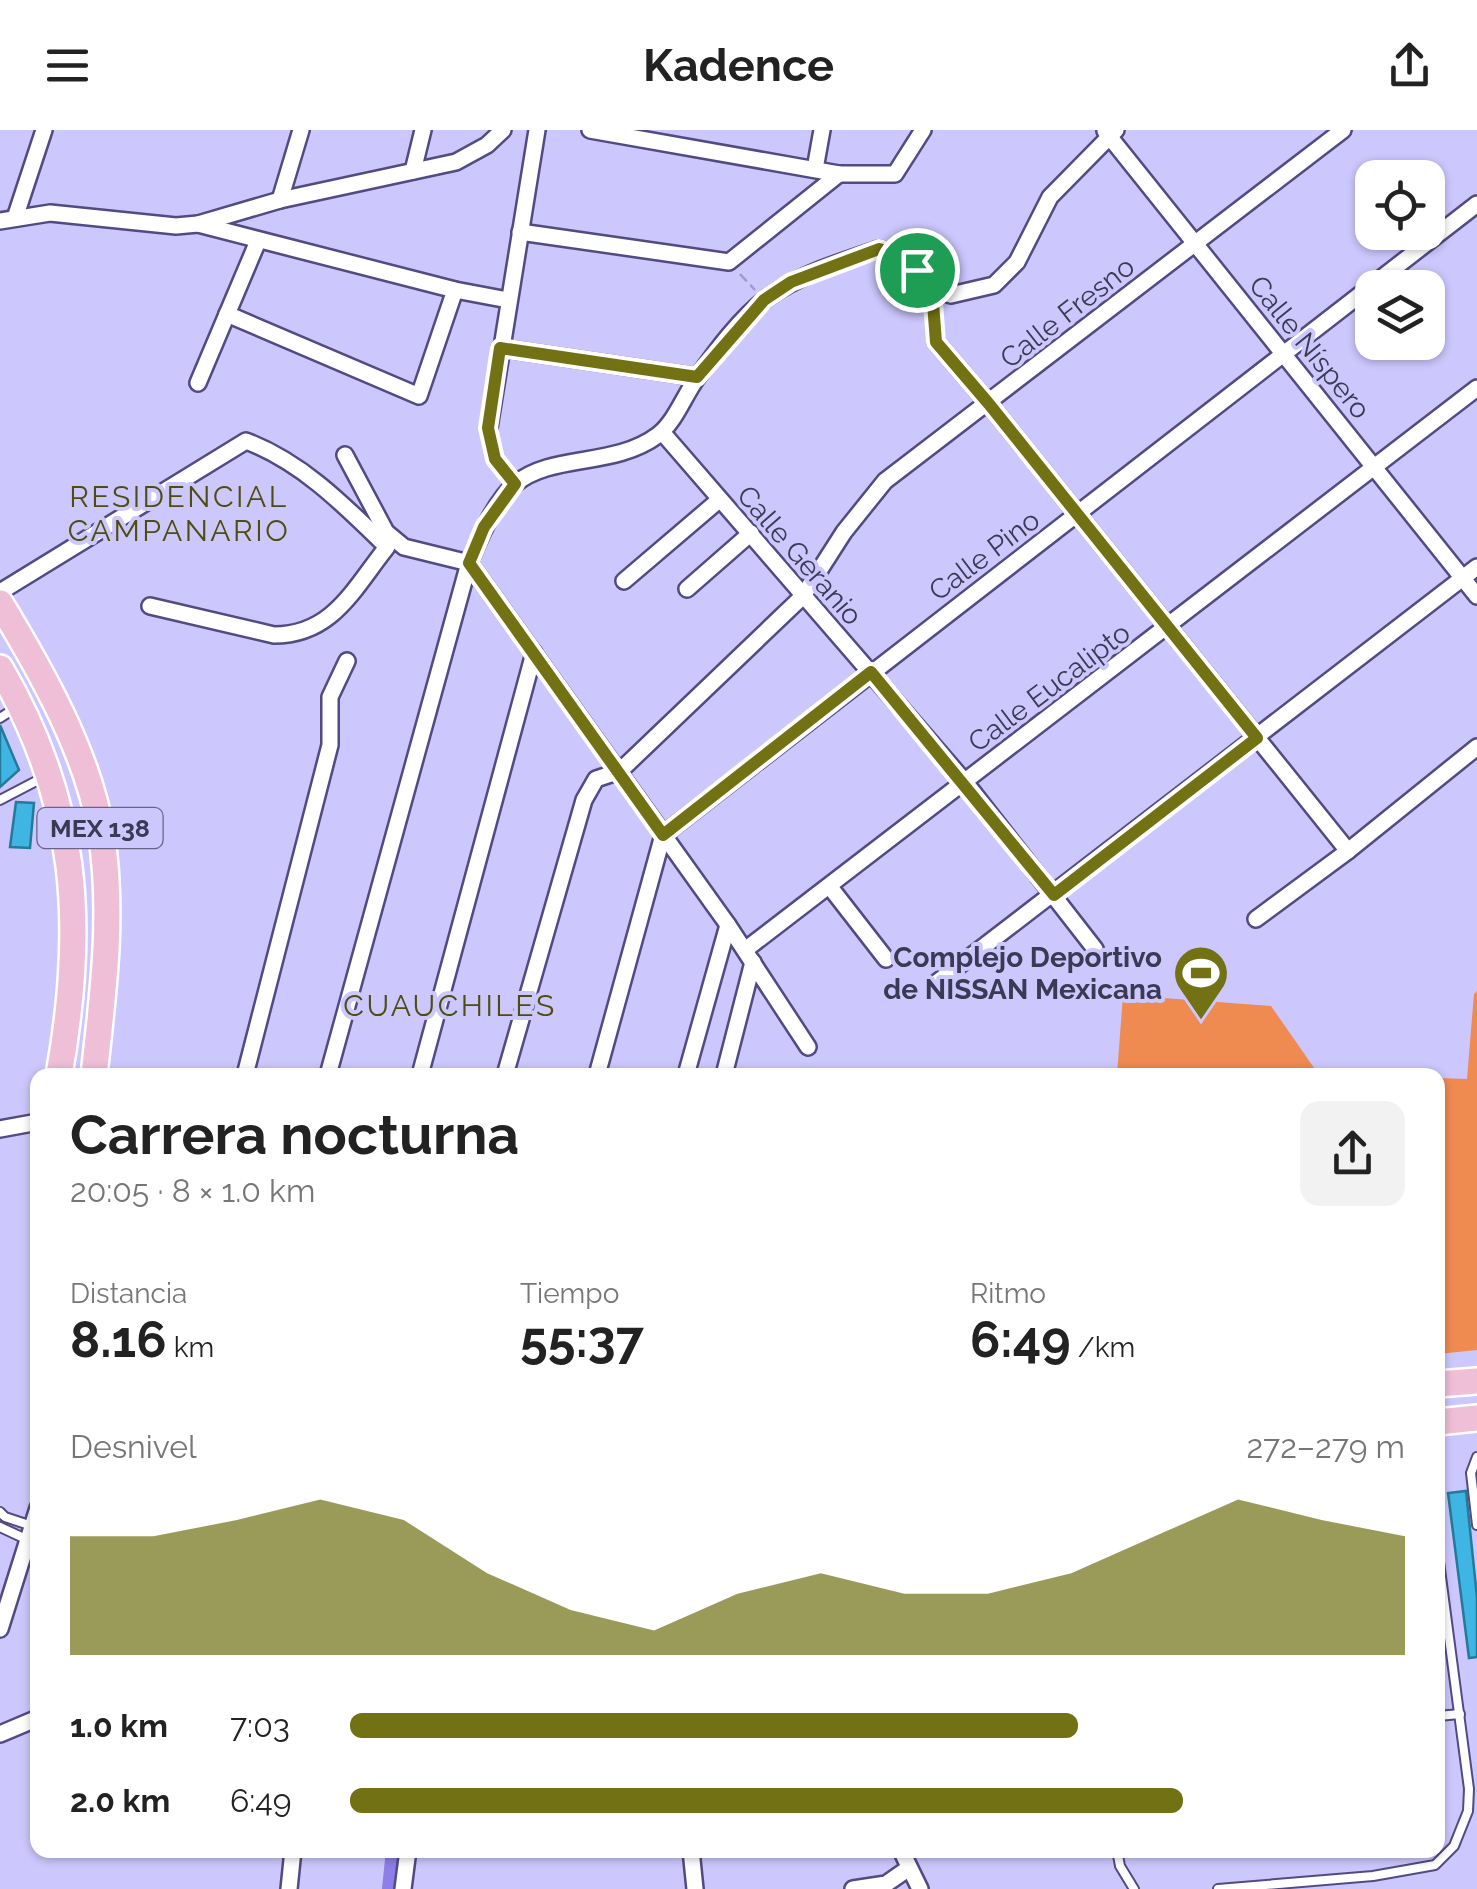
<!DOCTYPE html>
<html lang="es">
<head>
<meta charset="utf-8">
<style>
  body { margin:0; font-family:Raleway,sans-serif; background:#f2f2f2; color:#222; height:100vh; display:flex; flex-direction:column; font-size:38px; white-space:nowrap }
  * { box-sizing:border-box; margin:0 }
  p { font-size:32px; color:#767676 }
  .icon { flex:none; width:55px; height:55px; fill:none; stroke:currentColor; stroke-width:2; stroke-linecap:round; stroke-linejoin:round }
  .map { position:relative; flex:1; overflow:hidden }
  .side { position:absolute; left:30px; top:938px; width:1415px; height:790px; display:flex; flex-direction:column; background:#fff; border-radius:20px; box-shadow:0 2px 8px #0004 }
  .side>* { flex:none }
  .fabs { position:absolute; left:1355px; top:30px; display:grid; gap:20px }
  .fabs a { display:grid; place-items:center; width:90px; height:90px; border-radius:20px; background:#fff; box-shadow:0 2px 8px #0004; font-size:50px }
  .pin { position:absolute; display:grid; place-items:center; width:85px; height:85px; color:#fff; margin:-42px; border:5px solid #fff; border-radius:50%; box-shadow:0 2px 10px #0007 }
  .round { display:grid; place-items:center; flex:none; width:105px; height:105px; border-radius:20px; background:#f2f2f2 }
  .summary { display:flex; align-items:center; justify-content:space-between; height:170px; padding:0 40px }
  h1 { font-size:55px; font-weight:700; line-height:75px }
  .metrics { display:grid; grid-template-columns:repeat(3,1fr); gap:15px; height:170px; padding:10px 40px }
  .metrics div { display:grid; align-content:center }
  .metrics b { font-size:50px; font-weight:700 }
  .metrics small { font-size:28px; font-weight:400 }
  .metrics p { font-size:28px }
  .chart { height:280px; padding:20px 40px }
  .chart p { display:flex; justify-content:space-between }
  .chart svg { width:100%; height:180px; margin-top:10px; fill:#727113; opacity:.7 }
  ul { padding:0 40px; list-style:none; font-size:32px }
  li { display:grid; grid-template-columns:160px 120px 1fr; align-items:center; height:75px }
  li i { height:25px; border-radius:12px; background:#727113 }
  header { display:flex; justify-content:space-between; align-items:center; height:130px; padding:0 40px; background:#fff; font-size:45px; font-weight:700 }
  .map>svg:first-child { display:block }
</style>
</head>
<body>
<header><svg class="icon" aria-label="menu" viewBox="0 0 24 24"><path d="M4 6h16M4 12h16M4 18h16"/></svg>Kadence<svg class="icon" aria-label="share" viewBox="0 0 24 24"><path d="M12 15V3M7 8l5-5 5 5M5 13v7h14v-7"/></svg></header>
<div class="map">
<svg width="1477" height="1759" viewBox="0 0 1477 1759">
  <rect width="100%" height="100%" fill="#ccc7fd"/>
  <!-- green -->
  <g fill="#ef8a51">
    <path d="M1477,861v359l-39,4v-276l29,1 7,-85z"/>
    <path d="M1123,865l148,11 48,69h-202z"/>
  </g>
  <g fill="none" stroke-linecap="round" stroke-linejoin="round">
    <!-- canal -->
    <path stroke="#8e7ee7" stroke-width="18" d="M391,1759l4,-39"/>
  </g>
  <!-- building -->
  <g fill="#3fb5e3" stroke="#257999" stroke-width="2.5">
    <path d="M0,595l19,45 -19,17z"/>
    <path d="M16,672l18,1 -4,45 -20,-1z"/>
    <path d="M1466,1361l11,106v60l-8,1 -21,-165z"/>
  </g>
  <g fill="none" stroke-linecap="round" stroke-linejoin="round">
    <!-- service casing -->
    <g stroke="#524a83" stroke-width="12">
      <g id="service">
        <path d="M0,588l17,-11"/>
        <path d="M0,670l44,-23"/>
        <path d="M1477,1327l-6,16 6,52"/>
        <path d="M0,1382l5,5 27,9"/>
        <path d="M0,1397l28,13"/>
        <path d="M1438,1586l22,-2"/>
        <path d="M1117,1720l3,16 14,23"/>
        <path d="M1218,1759l155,-13 62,-11 19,-19 14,-35 1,-22 -31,-235"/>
      </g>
    </g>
    <!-- minor casing -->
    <g stroke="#524a83" stroke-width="20">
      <g id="minor">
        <path d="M590,0l249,44h56l28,-44"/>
        <path d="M1105,1l372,465"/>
        <path d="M815,39l7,-39"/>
        <path d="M413,41l10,-41"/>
        <path d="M280,70l21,-70"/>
        <path d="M15,88l29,-88"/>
        <path d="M0,91l50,-8 126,13 22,-2 257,66 53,10"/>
        <path d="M198,94l82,-24 176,-38 31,-17 16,-15"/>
        <path d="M520,102l209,30 110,-88"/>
        <path d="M227,184l192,82 36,-106"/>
        <path d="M936,212l53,62 359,447"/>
        <path d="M500,218l197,29"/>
        <path d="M198,253l60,-142"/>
        <path d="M489,298l48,-298"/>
        <path d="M662,302l303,350 130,167"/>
        <path d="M345,325l41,77 18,15 65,16"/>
        <path d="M469,433l259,362 80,122"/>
        <path d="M624,451l95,-81"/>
        <path d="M687,459l64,-56"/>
        <path d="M0,462l246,-151c56,21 99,65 141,106 -33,41 -54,88 -113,88l-124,-29"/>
        <path d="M830,757l56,72"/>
        <path d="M1256,789l92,-68 129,-104"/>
        <path d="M745,820l732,-562"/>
        <path d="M935,854l542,-417"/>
        <path d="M245,945l85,-330v-48l17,-36"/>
        <path d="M328,945l141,-512c10,-24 26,-62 46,-79 37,-31 99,-16 143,-49 17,-13 26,-39 39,-57 19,-27 43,-60 70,-80 33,-24 74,-36 112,-49l20,7 18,13 15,20 19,6 43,-10 23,-23 33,-65 66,-67"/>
        <path d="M420,945l114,-422"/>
        <path d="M505,945l79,-275 12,-21 24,-8 183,-175 41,-64 41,-51 458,-351"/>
        <path d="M597,945l66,-240 814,-631"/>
        <path d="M686,945l42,-150"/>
        <path d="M724,945l29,-113"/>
        <path d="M0,999l38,-7"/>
        <path d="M0,1499l38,-121"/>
        <path d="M0,1604l38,-16"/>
        <path d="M691,1720l4,39"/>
        <path d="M901,1720l19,39"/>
        <path d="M289,1759l4,-39"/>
        <path d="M403,1759l5,-39"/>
        <path d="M853,1759l33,-5 23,-16"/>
      </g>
    </g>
    <!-- primary casing -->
    <g stroke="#fff" stroke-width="30">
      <g id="primary">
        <path d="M0,473c41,68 88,150 101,229 13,81 2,162 -7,243"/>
        <path d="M0,538c78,134 86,256 59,407"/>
        <path d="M1438,1254l39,-3"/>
        <path d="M1438,1292l39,-4"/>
      </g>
    </g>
    <!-- path -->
    <g stroke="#9f9bc9" stroke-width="2.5" stroke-dasharray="10 5" stroke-linecap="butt">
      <path d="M740,144l15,16"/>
      <path d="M933,176l2,22"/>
      <path d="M492,314l3,15 10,13"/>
      <path d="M34,976l4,-8"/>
    </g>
    <!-- service -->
    <use href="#service" stroke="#fff" stroke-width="8"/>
    <!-- minor -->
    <use href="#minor" stroke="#fff" stroke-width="15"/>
    <!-- primary -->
    <use href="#primary" stroke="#efbed7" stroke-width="25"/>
  </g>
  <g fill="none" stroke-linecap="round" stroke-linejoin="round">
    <!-- route casing -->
    <g stroke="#fff" stroke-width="20">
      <path id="route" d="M879,119l20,7 18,14 15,20 4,52 53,62 268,334 -203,157 -183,-223 -208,163 -194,-272 15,-36 31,-43 -20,-25 -7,-31 12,-80 197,29 67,-77 27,-18z"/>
    </g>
    <!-- route -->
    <use href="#route" stroke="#727113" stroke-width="12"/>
  </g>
  <!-- icons -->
  <defs>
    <g id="stadium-pin" transform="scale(2.875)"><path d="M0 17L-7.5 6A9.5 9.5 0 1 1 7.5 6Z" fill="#727113" stroke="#ccc7fd"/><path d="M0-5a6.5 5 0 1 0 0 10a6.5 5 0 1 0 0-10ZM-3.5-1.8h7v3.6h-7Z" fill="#fff"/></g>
  </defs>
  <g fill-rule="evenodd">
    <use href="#stadium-pin" x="1201" y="843"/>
  </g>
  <g text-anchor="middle" stroke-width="8" stroke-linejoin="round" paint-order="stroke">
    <!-- shield labels -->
    <rect fill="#ccc7fd" stroke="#676487" stroke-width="2.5" x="37.5" y="678" width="125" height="40" rx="8"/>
    <g font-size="25" font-weight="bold" fill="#3c3954">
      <text x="100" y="707">MEX 138</text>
    </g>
    <!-- street labels -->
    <g font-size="28" fill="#3c3954" stroke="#ccc7fd">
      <text transform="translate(1067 182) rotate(-38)" y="10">Calle Fresno</text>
      <text transform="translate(1310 217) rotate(51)" y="10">Calle Níspero</text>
      <text transform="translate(800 425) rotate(49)" y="10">Calle Geranio</text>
      <text transform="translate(984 425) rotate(-37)" y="10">Calle Pino</text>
      <text transform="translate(1049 557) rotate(-37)" y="10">Calle Eucalipto</text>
    </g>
    <!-- poi labels -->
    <g font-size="28" font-weight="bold" fill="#3c3954" stroke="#ccc7fd" text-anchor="end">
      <text x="1162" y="837">Complejo Deportivo<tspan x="1162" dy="32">de NISSAN Mexicana</tspan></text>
    </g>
    <!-- neighbourhood labels -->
    <g font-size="30" letter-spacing="2.5" fill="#4e4d0f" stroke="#ccc7fd">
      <text x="179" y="377">RESIDENCIAL<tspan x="179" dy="34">CAMPANARIO</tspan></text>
      <text x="450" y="886">CUAUCHILES</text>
    </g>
  </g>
</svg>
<div class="fabs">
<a><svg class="icon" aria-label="locate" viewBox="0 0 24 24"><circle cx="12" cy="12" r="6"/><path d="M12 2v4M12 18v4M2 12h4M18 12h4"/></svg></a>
<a><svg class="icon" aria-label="layers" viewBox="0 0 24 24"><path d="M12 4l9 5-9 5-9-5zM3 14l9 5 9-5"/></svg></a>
</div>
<div class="pin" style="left:917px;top:140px;background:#1e9e55"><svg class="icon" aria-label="arrive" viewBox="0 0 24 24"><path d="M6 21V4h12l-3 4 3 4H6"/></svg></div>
<section class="side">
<div class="summary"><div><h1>Carrera nocturna</h1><p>20:05 · 8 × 1.0 km</p></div><a class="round"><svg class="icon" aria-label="share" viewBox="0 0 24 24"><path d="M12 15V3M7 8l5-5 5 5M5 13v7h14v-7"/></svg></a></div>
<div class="metrics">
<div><p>Distancia</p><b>8.16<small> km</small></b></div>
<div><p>Tiempo</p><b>55:37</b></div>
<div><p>Ritmo</p><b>6:49<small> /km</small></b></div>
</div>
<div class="chart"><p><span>Desnivel</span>272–279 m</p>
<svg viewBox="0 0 160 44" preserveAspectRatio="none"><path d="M0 44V15L10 15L20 11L30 6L40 11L50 24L60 33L70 38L80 29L90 24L100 29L110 29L120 24L130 15L140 6L150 11L160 15V44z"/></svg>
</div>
<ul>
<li><b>1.0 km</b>7:03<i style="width:69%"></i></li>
<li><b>2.0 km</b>6:49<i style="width:79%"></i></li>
</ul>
</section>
</div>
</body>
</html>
